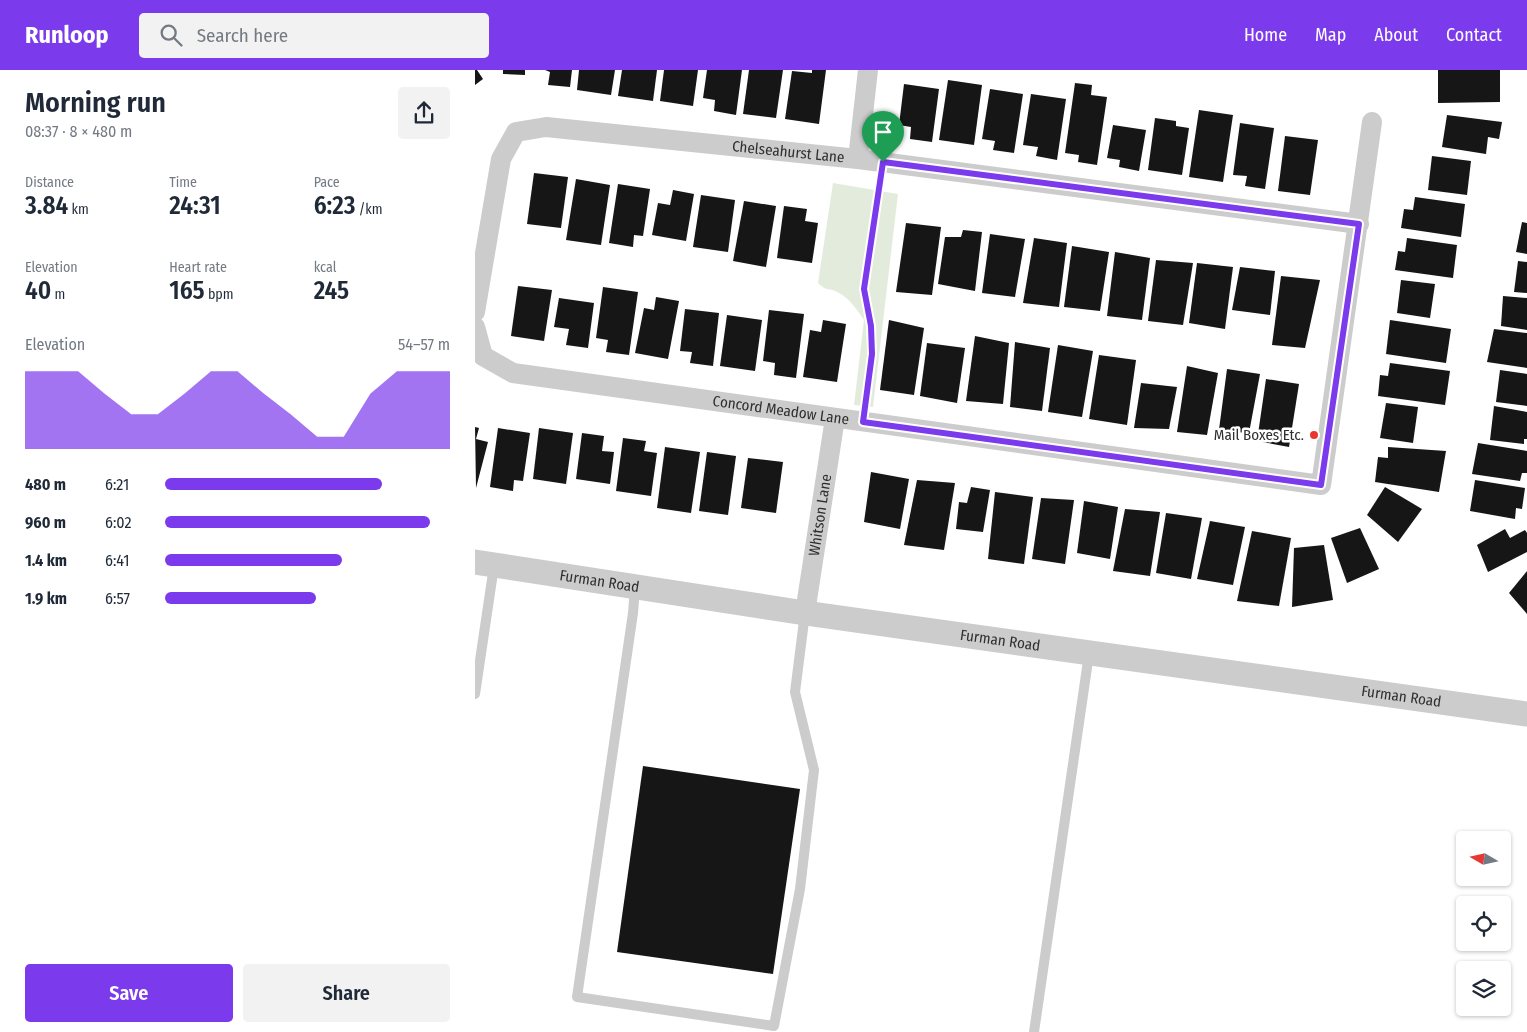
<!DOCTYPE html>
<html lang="en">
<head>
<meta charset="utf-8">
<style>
  body { margin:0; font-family:"Fira Sans Condensed",sans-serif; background:#f2f2f3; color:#1f2937; height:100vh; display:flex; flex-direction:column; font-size:19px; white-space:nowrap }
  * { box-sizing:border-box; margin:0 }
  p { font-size:16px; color:#747a83 }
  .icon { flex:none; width:28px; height:28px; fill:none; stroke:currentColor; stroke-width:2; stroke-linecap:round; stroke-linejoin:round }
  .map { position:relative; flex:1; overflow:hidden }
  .sheet { display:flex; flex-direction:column; background:#fff; width:475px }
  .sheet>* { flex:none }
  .needle { width:32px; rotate:279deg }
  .fabs { position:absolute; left:981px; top:761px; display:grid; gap:10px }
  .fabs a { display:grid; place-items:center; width:55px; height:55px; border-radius:5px; background:#fff; box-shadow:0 1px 4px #0004; font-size:25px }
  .pin { position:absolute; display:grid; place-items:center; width:42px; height:42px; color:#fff; margin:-51px -21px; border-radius:50% 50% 50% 0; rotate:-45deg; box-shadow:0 0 5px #0007 }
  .pin .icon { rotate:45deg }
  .round { display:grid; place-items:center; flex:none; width:52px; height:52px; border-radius:5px; background:#f2f2f3 }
  .headline { display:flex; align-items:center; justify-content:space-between; height:85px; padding:0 25px }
  h1 { font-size:28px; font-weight:600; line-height:38px }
  .stats { display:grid; grid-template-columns:repeat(3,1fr); gap:8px; height:85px; padding:5px 25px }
  .stats div { display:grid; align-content:center }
  .stats b { font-size:25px; font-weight:600 }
  .stats small { font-size:14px; font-weight:400 }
  .stats p { font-size:14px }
  .chart { height:140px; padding:10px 25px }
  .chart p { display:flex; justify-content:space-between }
  .chart svg { width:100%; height:90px; margin-top:5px; fill:#7c3aed; opacity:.7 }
  .action { display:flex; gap:10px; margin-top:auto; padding:10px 25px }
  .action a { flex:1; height:58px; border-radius:5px; background:#7c3aed; color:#fff; font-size:20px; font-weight:600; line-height:58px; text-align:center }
  .action a+a { background:#f2f2f3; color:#1f2937 }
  ul { padding:0 25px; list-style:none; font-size:16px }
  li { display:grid; grid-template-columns:80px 60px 1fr; align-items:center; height:38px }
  li i { height:12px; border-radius:6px; background:#7c3aed }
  header { display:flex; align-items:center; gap:30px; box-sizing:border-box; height:70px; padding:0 25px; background:#7c3aed; color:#fff }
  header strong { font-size:24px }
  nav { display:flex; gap:28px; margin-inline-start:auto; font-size:18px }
  .search { width:350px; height:45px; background:#f2f2f3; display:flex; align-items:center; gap:12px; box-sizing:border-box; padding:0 18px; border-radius:5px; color:#747a83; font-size:19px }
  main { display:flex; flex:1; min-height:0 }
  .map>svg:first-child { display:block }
</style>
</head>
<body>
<header>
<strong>Runloop</strong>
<div class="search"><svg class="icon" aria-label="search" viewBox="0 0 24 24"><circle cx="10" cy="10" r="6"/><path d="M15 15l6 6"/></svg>Search here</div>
<nav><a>Home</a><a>Map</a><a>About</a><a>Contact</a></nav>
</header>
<main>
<section class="sheet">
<div class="headline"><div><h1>Morning run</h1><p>08:37 · 8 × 480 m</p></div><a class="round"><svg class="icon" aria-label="share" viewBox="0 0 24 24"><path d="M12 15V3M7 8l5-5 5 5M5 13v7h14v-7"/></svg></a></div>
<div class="stats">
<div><p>Distance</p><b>3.84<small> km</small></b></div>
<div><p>Time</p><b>24:31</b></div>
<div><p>Pace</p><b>6:23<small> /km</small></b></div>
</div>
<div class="stats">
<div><p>Elevation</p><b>40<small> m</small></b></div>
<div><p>Heart rate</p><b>165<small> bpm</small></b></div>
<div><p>kcal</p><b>245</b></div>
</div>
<div class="chart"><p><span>Elevation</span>54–57 m</p>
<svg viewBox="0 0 160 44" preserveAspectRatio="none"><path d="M0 44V6L10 6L20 6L30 17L40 27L50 27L60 17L70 6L80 6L90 17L100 27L110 38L120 38L130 17L140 6L150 6L160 6V44z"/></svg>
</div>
<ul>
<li><b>480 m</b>6:21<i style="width:76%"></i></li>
<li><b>960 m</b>6:02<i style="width:93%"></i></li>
<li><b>1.4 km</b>6:41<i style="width:62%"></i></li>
<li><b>1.9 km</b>6:57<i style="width:53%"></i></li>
</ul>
<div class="action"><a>Save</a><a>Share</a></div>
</section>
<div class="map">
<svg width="1052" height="962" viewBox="0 0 1052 962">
  <rect width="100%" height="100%" fill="#fff"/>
  <!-- green -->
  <path fill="#e3ecdc" d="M358,113l65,11 -25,213 -19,-2 10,-85c-6,-9 -15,-22 -25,-27 -9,-6 -11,0 -21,-10z"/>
  <!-- building -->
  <g fill="#161616">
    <path d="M0,0h2l6,9 -8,6z"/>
    <path d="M28,0h22v5l-22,-1z"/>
    <path d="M70,0h27l-2,17 -22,-2 2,-13z"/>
    <path d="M104,0h36l-4,25 -34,-5z"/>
    <path d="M147,0h35l-4,31 -35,-5z"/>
    <path d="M189,0h34l-5,36 -33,-5z"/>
    <path d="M232,0h35l-6,45 -22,-4 1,-11 -12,-2z"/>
    <path d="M274,0h34l-7,48 -33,-4z"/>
    <path d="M337,0h14l-7,54 -34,-5 7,-48 20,2z"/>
    <path d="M963,0h62v32l-62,1z"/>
    <path d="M473,10l34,5 -8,60 -35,-5z"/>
    <path d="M600,13l17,2 -1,10 16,2 -10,68 -19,-3 1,-7 -14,-2z"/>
    <path d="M429,14l35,5 -7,53 -22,-3 1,-12 -12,-2z"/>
    <path d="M515,19l33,5 -9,59 -21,-3 2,-9 -13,-2z"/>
    <path d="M556,24l35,5 -9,61 -21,-4 2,-9 -15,-2z"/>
    <path d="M724,40l34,5 -10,67 -34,-5z"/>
    <path d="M972,45l55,7 -3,17 -11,-2 -2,17 -44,-7z"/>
    <path d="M680,48l21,3v5l13,2 -7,47 -34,-5z"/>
    <path d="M765,53l34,5 -9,61 -20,-3 2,-10 -14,-1z"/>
    <path d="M638,55l33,5 -7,41 -20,-4 1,-7 -13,-2z"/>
    <path d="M810,66l33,4 -8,55 -32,-4z"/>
    <path d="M957,86l39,5 -4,34 -39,-5z"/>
    <path d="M59,103l34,4 -7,51 -34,-4z"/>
    <path d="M101,109l34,6 -9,60 -35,-5z"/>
    <path d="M143,114l32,5 -7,47 -9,-1 -1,12 -24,-4z"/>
    <path d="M198,120l21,4 -8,47 -34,-6 6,-32 12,2z"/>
    <path d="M226,125l34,5 -7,52 -35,-5z"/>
    <path d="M940,127l50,7 -4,33 -60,-9 3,-19 9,1z"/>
    <path d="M269,131l32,5 -10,61 -33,-6z"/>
    <path d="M309,136l23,3 -2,12 13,2 -6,40 -35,-5z"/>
    <path d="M1047,152l5,1v31l-11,-2z"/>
    <path d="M431,153l35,4 -9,68 -36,-3z"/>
    <path d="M488,160l19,2 -7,59 -37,-7 7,-47h16z"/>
    <path d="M515,164l35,5 -10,58 -33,-4z"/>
    <path d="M559,168l33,5 -8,64 -36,-4z"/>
    <path d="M932,168l50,7 -4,33 -58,-8 3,-19 7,1z"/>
    <path d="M597,176l37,6 -9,59 -36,-4z"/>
    <path d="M640,182l35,6 -8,62 -35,-4z"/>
    <path d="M681,190l37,3 -10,62 -35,-4z"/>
    <path d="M1043,191l9,1v31l-13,-1z"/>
    <path d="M722,193l36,4 -8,62 -36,-6z"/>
    <path d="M765,197l35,4 -5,44 -38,-5z"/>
    <path d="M806,206l39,4 -15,68 -33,-3z"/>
    <path d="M926,210l34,4 -5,34 -33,-5z"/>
    <path d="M43,216l34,4 -8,51 -33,-5z"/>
    <path d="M128,217l35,5 -9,63 -23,-3 2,-12 -12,-2z"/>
    <path d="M1028,226l24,2v32l-26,-4z"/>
    <path d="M181,227l23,4 -11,58 -33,-6 9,-45 10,2z"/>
    <path d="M84,228l35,5 -6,45 -22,-3 3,-16 -15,-2z"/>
    <path d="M210,239l34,4 -6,53 -23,-3 2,-11 -12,-1z"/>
    <path d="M294,240l35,4 -8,64 -22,-3 1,-12 -12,-2z"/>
    <path d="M252,245l35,5 -7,51 -35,-5z"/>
    <path d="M348,250l23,4 -9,58 -34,-5 7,-47 11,2z"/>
    <path d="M414,250l35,8 -10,67 -34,-5z"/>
    <path d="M915,250l61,9 -5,34 -60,-9z"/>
    <path d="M1019,259l33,4v35l-40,-6z"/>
    <path d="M500,266l34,7 -6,61 -37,-3z"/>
    <path d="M540,272l35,6 -8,63 -32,-4z"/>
    <path d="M452,273l38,5 -8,55 -37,-7z"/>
    <path d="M583,275l35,6 -11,66 -34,-5z"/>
    <path d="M624,285l37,5 -9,65 -38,-6z"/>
    <path d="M915,293l60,8 -5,34 -67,-9 2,-21 8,1z"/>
    <path d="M712,296l31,7 -11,62 -30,-3z"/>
    <path d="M752,299l33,5 -11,59 -14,-1 1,7 -18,-2z"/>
    <path d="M1025,300l27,4v32l-31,-4z"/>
    <path d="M791,309l33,5 -10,63 -32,-6z"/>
    <path d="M666,313l36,4 -8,42 -35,-1z"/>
    <path d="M911,333l32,4 -5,36 -33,-5z"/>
    <path d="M1019,336l33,6v27h-3v5l-34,-4z"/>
    <path d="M0,357l4,1 -3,11 12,3 -12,46z"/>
    <path d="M23,358l32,5 -7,48 -9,-1 -1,11 -23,-4z"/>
    <path d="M64,358l34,5 -7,51 -33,-5z"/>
    <path d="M107,363l22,3 -2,15 12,1 -4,32 -34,-5z"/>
    <path d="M148,368l23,3 -2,10 13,2 -6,43 -35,-5z"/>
    <path d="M1003,373l49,8v22h-5l-2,8 -48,-7z"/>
    <path d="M190,377l35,5 -9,61 -34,-5z"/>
    <path d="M913,377l58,4 -7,41 -64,-10 3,-25 10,1z"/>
    <path d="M232,382l29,4 -8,59 -29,-4z"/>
    <path d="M273,388l35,4 -7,51 -35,-5z"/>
    <path d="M396,402l38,7 -9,50 -36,-7z"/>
    <path d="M442,410l38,3 -11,67 -40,-5z"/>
    <path d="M1000,410l50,8 -3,21 -6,-1 -1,11 -45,-8z"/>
    <path d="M496,417l19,3 -7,42 -27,-3 3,-27 8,1z"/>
    <path d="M910,417l37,22 -24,33 -31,-27z"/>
    <path d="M520,422l38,5 -9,67 -36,-5z"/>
    <path d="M566,428l33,2 -9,64 -33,-5z"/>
    <path d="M609,431l34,6 -8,52 -33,-6z"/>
    <path d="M650,439l35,3 -10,64 -37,-5z"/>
    <path d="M691,443l36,5 -11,61 -35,-6z"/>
    <path d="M735,451l35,6 -12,58 -36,-6z"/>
    <path d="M885,458l19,41 -32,14 -16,-45z"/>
    <path d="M1030,459l5,9 15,-8 2,3v19l-39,20 -11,-27z"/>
    <path d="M777,461l39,7 -12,68 -42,-5z"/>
    <path d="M849,475l9,55 -41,7 2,-59z"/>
    <path d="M1052,501v43l-18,-21z"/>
    <path d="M168,696l157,23 -27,185 -156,-22z"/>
  </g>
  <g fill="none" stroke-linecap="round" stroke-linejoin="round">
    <!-- path -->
    <path stroke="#ccc" stroke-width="3" stroke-dasharray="2.5 2.5" stroke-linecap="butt" d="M391,332l6,-48 -1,-28 -7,-37 16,-109"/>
    <!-- service -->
    <g stroke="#ccc" stroke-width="10">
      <path d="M160,518l-2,25 -56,384 197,29 26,-137 14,-119 -19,-78 10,-79"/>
      <path d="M0,624l19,-128"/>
      <path d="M559,962l55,-378"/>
    </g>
    <!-- minor -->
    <g stroke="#ccc" stroke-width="20">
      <path d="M383,89l10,-89"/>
      <path id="s1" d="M0,242l26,-153 15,-27 30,-5 312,32 501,65"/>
      <path id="s2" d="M0,257l8,29 30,17 808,112 51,-363"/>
      <path id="s3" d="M330,543l30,-195"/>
    </g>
    <!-- tertiary -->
    <path stroke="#ccc" stroke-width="25" id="s4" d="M0,492l330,51 722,101"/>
  </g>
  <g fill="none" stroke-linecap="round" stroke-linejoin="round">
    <!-- route casing -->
    <g stroke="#fff" stroke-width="10">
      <path id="route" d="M408,92l476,62 -38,261 -458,-63 9,-68 -1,-28 -7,-37z"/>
    </g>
    <!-- route -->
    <use href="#route" stroke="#7c3aed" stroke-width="6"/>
  </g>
  <!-- markers -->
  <circle fill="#ea362c" stroke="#fff" stroke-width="2" cx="839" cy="365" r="5"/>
  <g text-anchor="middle" stroke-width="5" stroke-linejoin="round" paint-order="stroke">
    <!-- street labels -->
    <g font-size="15" fill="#2f2f2f" stroke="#fff">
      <text dy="5" stroke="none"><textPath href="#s1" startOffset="460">Chelseahurst Lane</textPath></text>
      <text dy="5" stroke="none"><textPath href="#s2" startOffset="335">Concord Meadow Lane</textPath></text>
      <text dy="5" stroke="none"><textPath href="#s3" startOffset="99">Whitson Lane</textPath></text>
      <text dy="5" stroke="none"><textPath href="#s4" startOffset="126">Furman Road</textPath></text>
      <text dy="5" stroke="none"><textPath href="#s4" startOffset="531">Furman Road</textPath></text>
      <text dy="5" stroke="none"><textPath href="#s4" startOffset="936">Furman Road</textPath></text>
    </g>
    <!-- poi labels -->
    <g font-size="15" fill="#2f2f2f" stroke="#fff" text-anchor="end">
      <text x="829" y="370">Mail Boxes Etc.</text>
    </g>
  </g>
</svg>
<div class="fabs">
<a><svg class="needle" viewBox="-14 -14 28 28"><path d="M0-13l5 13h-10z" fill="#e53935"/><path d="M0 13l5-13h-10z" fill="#747a83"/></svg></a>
<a><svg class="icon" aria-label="locate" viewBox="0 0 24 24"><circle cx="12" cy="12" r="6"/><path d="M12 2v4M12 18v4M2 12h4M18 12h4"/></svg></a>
<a><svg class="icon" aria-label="layers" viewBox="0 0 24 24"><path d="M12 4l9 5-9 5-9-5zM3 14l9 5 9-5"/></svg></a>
</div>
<div class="pin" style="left:408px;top:92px;background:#1e9e55"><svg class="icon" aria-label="arrive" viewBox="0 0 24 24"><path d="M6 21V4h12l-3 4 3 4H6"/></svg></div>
</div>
</main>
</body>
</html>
